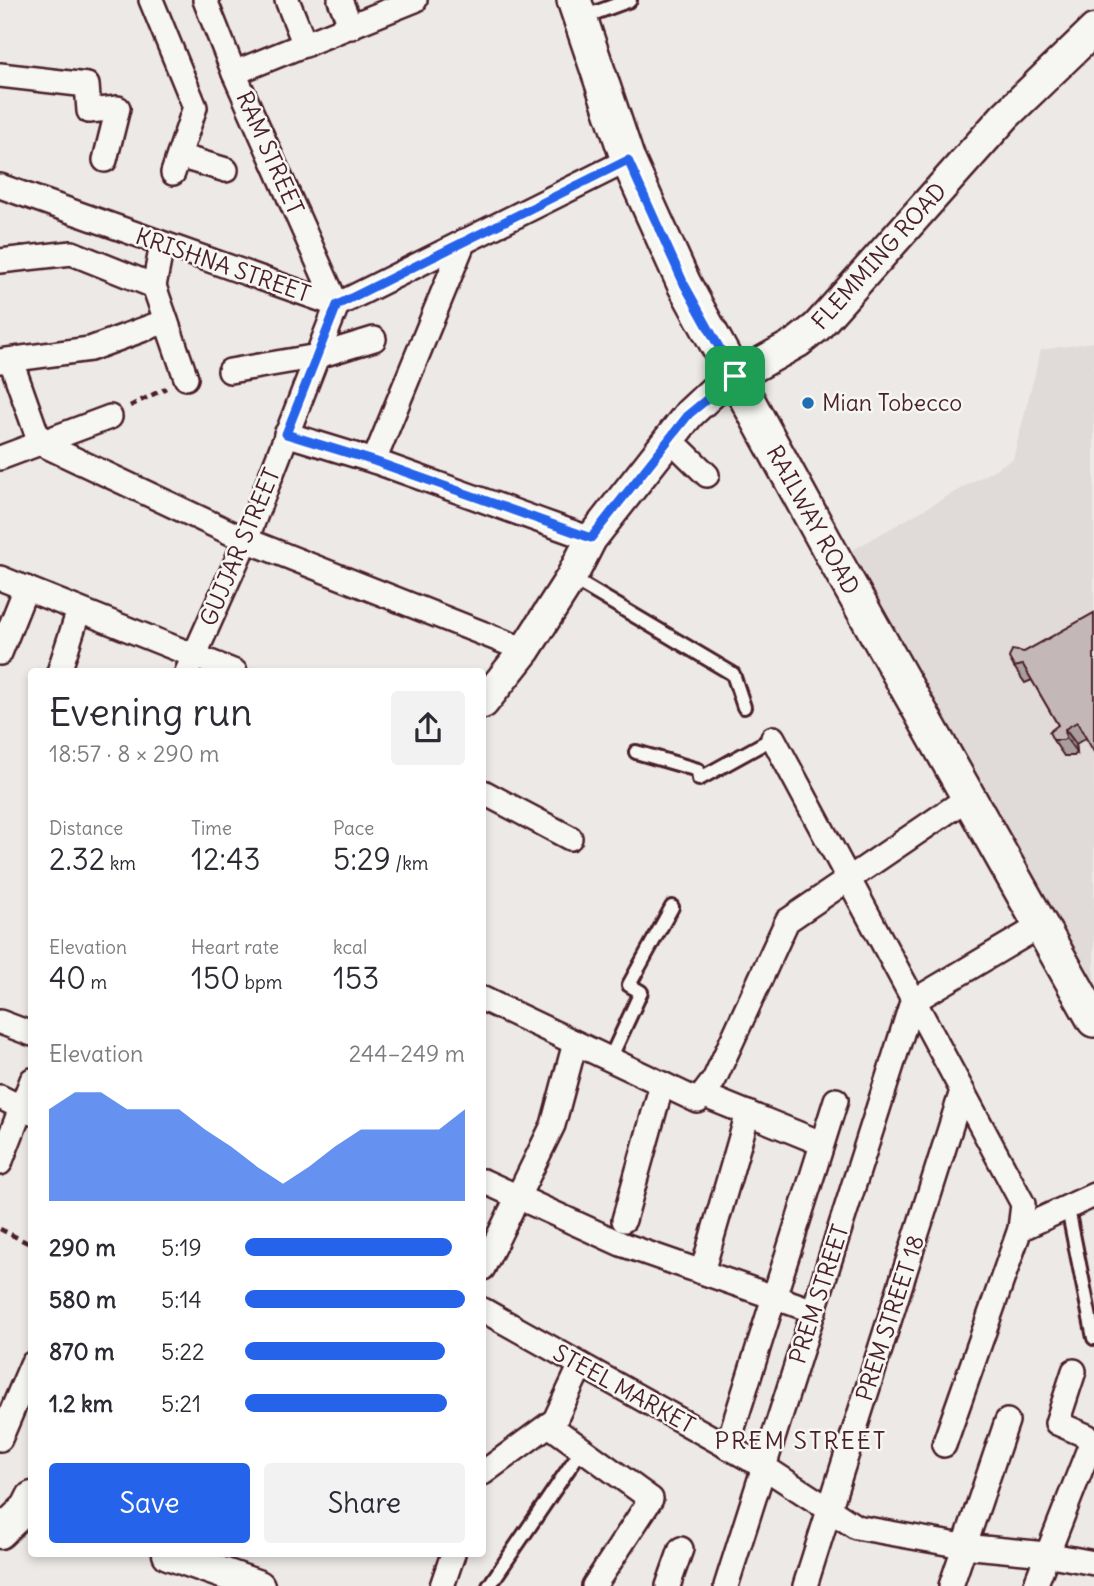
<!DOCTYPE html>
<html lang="en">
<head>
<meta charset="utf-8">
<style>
  body { margin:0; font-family:Delius,sans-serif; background:#f2f2f3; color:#2b2b33; height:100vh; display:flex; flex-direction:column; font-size:26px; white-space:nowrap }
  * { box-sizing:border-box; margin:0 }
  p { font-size:23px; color:#7c7c81 }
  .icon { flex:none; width:38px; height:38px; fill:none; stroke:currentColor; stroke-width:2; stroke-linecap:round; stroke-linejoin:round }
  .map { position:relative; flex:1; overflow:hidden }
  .side { position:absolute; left:28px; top:668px; width:458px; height:889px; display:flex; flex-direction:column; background:#fff; border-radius:7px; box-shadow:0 4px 10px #0003 }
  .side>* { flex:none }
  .pin { position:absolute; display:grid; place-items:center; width:60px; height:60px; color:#fff; margin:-30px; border-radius:14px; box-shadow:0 4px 10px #0006 }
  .round { display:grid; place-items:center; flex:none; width:74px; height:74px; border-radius:7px; background:#f2f2f3 }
  .headline { display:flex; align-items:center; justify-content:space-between; height:119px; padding:0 21px }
  h1 { font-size:38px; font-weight:600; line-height:52px }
  .stats { display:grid; grid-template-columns:repeat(3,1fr); gap:10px; height:119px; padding:7px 21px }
  .stats div { display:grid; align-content:center }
  .stats b { font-size:30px; font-weight:600 }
  .stats small { font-size:19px; font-weight:400 }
  .stats p { font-size:19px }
  .chart { height:196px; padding:14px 21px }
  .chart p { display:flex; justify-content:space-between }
  .chart svg { width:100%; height:126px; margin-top:7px; fill:#2563eb; opacity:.7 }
  .button { display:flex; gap:14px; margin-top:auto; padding:14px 21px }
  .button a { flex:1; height:80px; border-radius:7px; background:#2563eb; color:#fff; font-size:28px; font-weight:600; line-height:80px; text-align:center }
  .button a+a { background:#f2f2f3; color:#2b2b33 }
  ul { padding:0 21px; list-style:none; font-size:23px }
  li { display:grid; grid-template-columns:112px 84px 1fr; align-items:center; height:52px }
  li i { height:18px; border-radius:9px; background:#2563eb }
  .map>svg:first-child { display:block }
</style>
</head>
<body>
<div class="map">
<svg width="1094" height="1586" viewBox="0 0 1094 1586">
  <rect width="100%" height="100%" fill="#ece9e6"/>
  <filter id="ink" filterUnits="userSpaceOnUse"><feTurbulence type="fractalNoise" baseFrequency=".0143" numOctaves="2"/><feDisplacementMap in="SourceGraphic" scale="14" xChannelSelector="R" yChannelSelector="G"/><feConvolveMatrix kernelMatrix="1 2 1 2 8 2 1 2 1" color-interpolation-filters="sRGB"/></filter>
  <g filter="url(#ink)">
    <!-- built -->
    <path fill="#e0dad8" d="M1094,342v666l-259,-448 178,-101 28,-109z"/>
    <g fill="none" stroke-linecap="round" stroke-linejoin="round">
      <!-- service casing -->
      <g stroke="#4a1f2b" stroke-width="18">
        <g id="service">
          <path d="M581,18l49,-18"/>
          <path d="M571,578l162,96 11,33"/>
          <path d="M636,752l62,18 1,9 74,-41"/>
          <path d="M610,1059l31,-67 -12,-7 43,-78"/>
          <path d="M1068,1209l26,129"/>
          <path d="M489,1586l93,-137"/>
        </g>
      </g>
      <!-- minor casing -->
      <g stroke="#4a1f2b" stroke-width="28">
        <g id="minor">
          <path d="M151,0l44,107 -22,66"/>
          <path d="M205,0l29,73 103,232"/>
          <path d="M287,0l18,45"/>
          <path d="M340,0l11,27"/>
          <path d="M234,73l181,-73"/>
          <path d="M0,75l87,10 2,26 29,-3 -13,52"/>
          <path d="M179,156l47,14"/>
          <path d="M0,186l337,119 291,-145"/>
          <path d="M162,245l-8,41 32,92"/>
          <path d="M0,261l72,-8 82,33"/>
          <path d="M0,361l90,-12 76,-28"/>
          <path d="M11,361l29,82 206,97 279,110"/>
          <path d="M230,371l88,-15 56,-17"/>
          <path d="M286,434l88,27 217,78"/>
          <path d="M669,438l38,37"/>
          <path d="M0,458l110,-41"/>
          <path d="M374,461l90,-220"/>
          <path d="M0,578l235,94"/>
          <path d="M0,653l26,-65"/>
          <path d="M59,672l20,-62"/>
          <path d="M187,672l59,-132 91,-235"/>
          <path d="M773,738l250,466 -3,25 -76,216"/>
          <path d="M483,792l87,46"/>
          <path d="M483,999l215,102 16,-21 73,-159 182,-124"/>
          <path d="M0,1022l32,12"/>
          <path d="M703,1095l118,48"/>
          <path d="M0,1097l32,16"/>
          <path d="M0,1163l32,-83"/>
          <path d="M483,1181l138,63 193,67"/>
          <path d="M624,1220l38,-136"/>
          <path d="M1020,1229l74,-34"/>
          <path d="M483,1268l70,-143 22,-82"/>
          <path d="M702,1272l46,-159"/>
          <path d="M483,1310l281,157 92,60 107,19 83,8 48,9"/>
          <path d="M549,1425l102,74 -57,87"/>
          <path d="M0,1439l32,-75"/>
          <path d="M727,1447l109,-347"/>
          <path d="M483,1473l72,-53 26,-55"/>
          <path d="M442,1586l11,-32"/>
          <path d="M668,1586l13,-37"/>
          <path d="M726,1586l186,-584 128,-76"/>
          <path d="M805,1586l157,-495"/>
          <path d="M951,1586l56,-165"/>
          <path d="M1035,1586l55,-140 -3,-10 -30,-13 17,-52"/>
        </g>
      </g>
      <!-- tertiary casing -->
      <g stroke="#4a1f2b" stroke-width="35">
        <g id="tertiary">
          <path d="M483,703l42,-53 46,-72 20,-39 98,-125 30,-28 79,-44 19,-15 188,-211 89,-86"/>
          <path d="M0,1533l27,-26 5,-10"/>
          <path d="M168,1554l91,32"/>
        </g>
      </g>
      <!-- secondary casing -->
      <g stroke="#4a1f2b" stroke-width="38">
        <path id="secondary" d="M574,0l54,160 56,124 151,276 259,460"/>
      </g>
      <!-- path -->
      <g stroke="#4a1f2b" stroke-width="4.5" stroke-dasharray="7 5" stroke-linecap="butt">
        <path d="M130,406l36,-18"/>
        <path d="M0,1229l32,16"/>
      </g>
      <!-- service -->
      <use href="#service" stroke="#f6f6f2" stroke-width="12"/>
      <!-- minor -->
      <use href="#minor" stroke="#f6f6f2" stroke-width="23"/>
      <!-- tertiary -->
      <use href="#tertiary" stroke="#f6f6f2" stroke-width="30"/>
      <!-- secondary -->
      <use href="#secondary" stroke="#f6f6f2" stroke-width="33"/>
    </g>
    <!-- wall -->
    <path fill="#a99d9d" stroke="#4a1f2b" stroke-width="2" d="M1094,613l-8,125 -10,6 1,9 -3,3h-10l-11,-16 5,-15 -26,-45 -7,3 -11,-16 10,-15z"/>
    <!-- shaded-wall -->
    <path fill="#898080" stroke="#4a1f2b" stroke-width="2" d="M1065,729l11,15 1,9 -11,-15z"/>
    <!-- building -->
    <path fill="#c4b7b7" stroke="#4a1f2b" stroke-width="2" d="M1094,613v139l-17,-30 -12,7 1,9 -3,2h-10l-4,-8 9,-7 -35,-60 -9,2 -5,-9 3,-8 12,2z"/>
  </g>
  <g fill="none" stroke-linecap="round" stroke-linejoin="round" filter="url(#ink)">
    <!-- route casing -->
    <g stroke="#fff" stroke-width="14">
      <path id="route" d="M628,160l56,124 51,92 -46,38 -98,124 -217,-77 -88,-27 51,-129z"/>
    </g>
    <!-- route -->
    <use href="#route" stroke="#2563eb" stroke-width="9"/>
  </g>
  <!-- markers -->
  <circle fill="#1f6fb2" stroke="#f6f6f2" stroke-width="2.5" cx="808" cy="403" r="7"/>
  <g text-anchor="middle" stroke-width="5" stroke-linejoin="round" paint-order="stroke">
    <!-- street labels -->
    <g font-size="23" fill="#4a1f2b" stroke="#f6f6f2">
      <text transform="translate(270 153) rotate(66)" y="8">RAM STREET</text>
      <text transform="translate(879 256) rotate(-48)" y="8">FLEMMING ROAD</text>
      <text transform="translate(223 265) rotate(19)" y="8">KRISHNA STREET</text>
      <text transform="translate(813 520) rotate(61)" y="8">RAILWAY ROAD</text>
      <text transform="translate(240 547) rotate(-67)" y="8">GUJJAR STREET</text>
      <text transform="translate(819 1294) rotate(-72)" y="8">PREM STREET</text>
      <text transform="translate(890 1318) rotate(-72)" y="8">PREM STREET 18</text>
      <text transform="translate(624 1389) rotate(29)" y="8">STEEL MARKET</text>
    </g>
    <!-- poi labels -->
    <g font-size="23" fill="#4a1f2b" stroke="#f6f6f2" text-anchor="start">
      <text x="822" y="411">Mian Tobecco</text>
    </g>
    <!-- neighbourhood labels -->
    <g font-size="24" letter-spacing="2" fill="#4a1f2b" stroke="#f6f6f2">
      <text x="801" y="1449">PREM STREET</text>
    </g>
  </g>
</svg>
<div class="pin" style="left:735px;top:376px;background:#1e9e55"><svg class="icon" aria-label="arrive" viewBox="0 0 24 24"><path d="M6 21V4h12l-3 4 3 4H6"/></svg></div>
<section class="side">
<div class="headline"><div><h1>Evening run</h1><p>18:57 · 8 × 290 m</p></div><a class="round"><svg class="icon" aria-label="share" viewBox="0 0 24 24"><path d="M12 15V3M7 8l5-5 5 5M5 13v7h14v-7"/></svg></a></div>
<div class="stats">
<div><p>Distance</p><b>2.32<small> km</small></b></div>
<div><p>Time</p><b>12:43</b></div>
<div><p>Pace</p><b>5:29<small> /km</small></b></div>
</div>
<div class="stats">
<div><p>Elevation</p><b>40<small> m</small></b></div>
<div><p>Heart rate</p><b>150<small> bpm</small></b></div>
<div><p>kcal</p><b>153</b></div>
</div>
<div class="chart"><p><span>Elevation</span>244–249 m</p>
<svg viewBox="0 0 160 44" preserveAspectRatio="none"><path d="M0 44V12L10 6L20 6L30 12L40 12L50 12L60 19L70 25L80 32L90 38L100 32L110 25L120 19L130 19L140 19L150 19L160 12V44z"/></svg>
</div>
<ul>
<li><b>290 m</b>5:19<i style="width:94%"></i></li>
<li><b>580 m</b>5:14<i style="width:100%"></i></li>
<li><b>870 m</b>5:22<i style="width:91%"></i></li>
<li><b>1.2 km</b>5:21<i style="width:92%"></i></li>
</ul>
<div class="button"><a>Save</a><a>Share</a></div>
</section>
</div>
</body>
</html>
